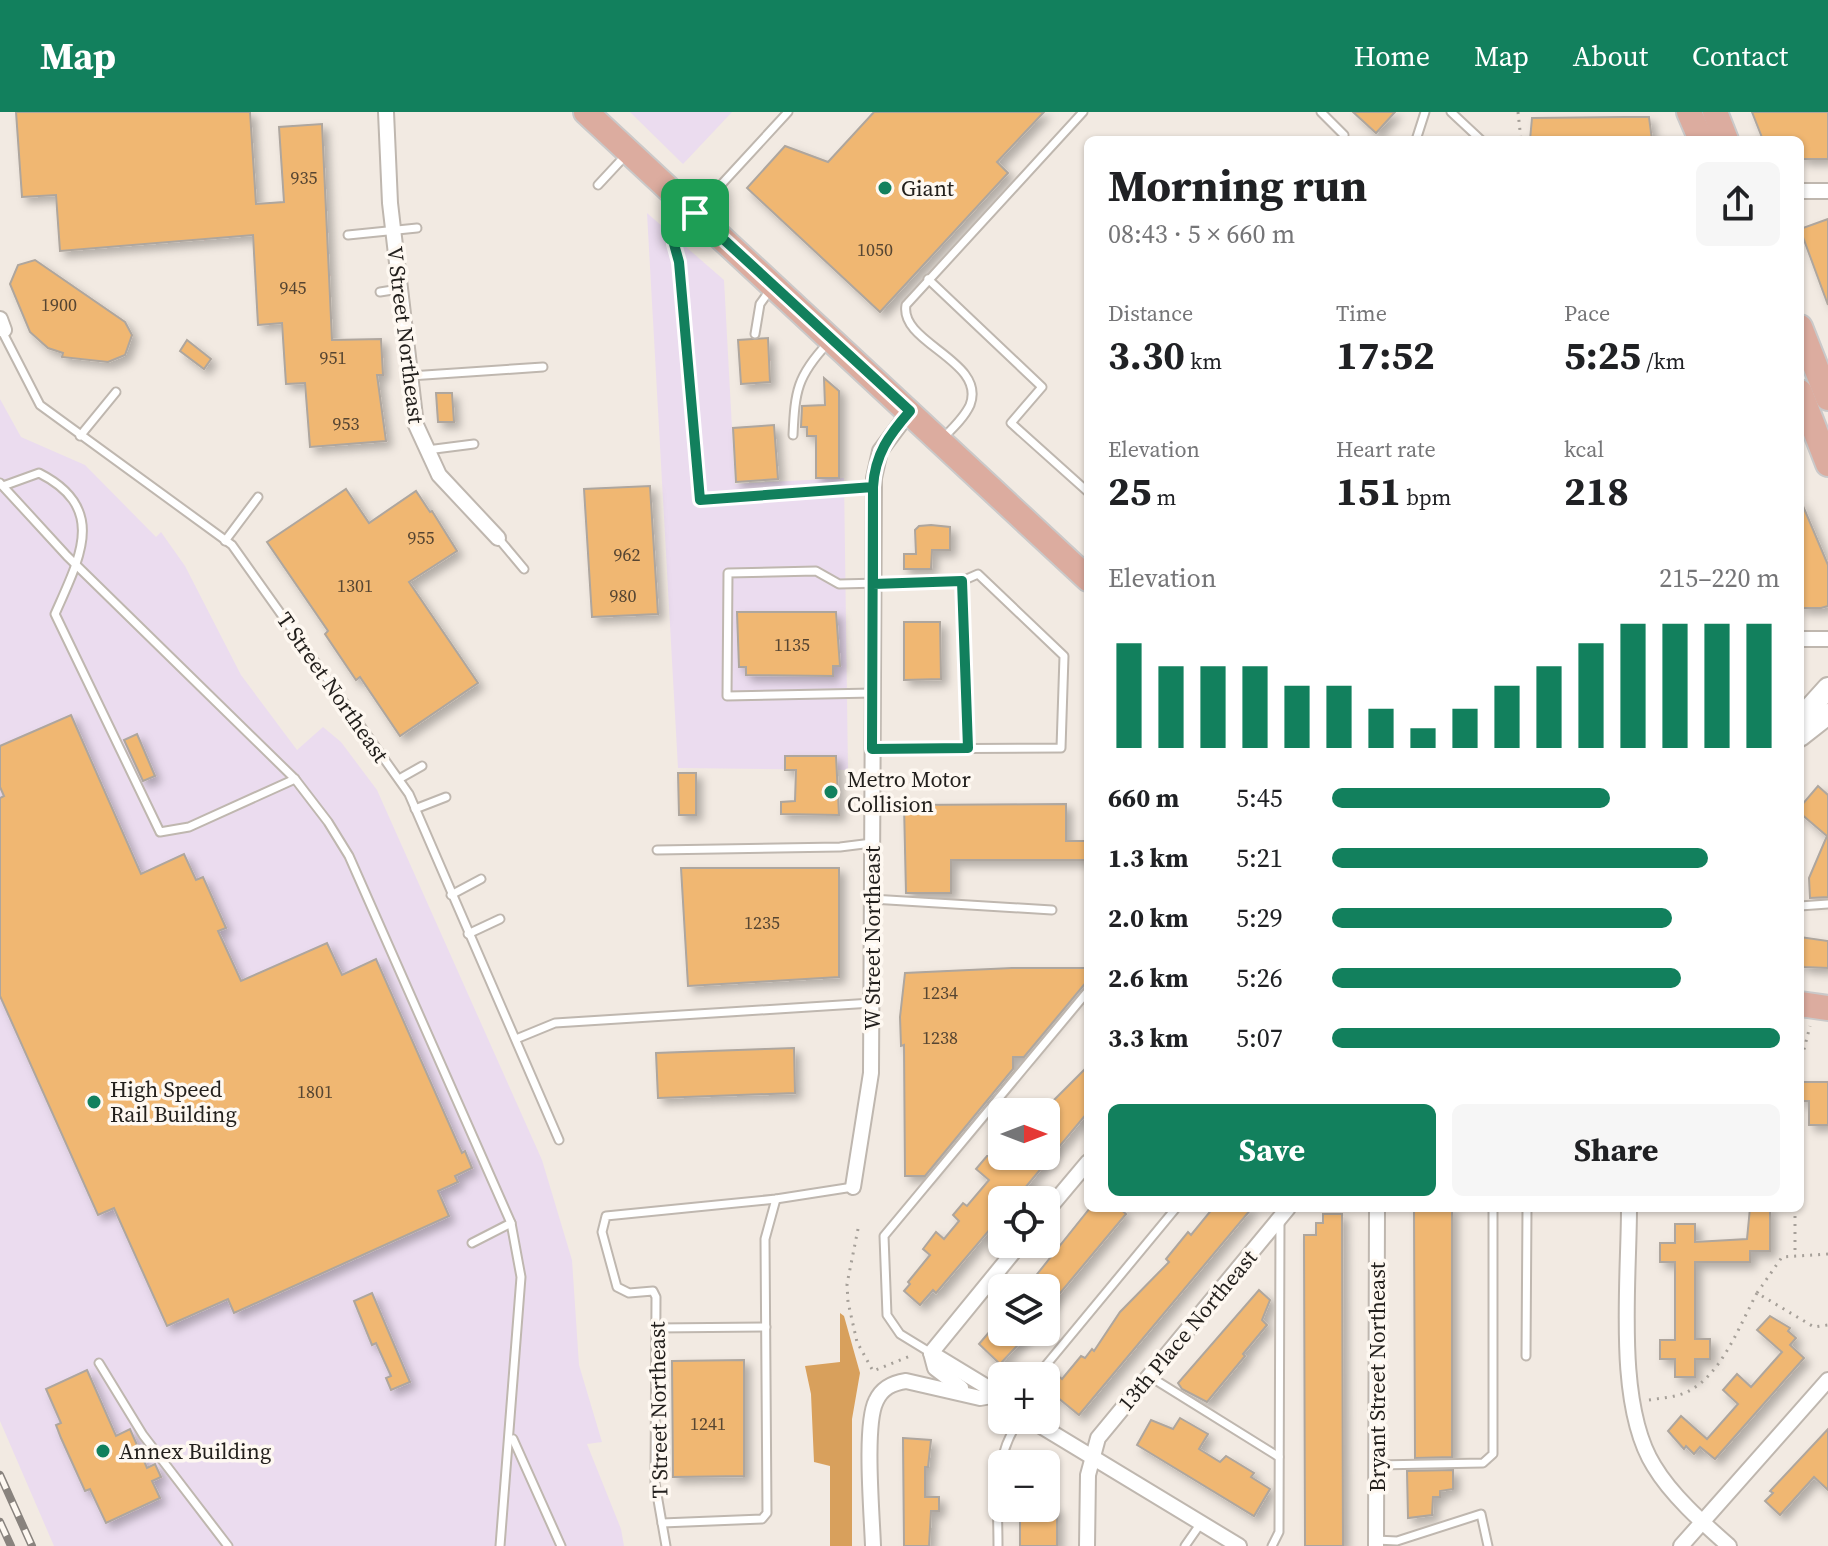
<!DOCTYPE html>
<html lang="en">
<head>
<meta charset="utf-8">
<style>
  body { margin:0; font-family:"Source Serif 4",serif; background:#f6f6f6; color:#202124; height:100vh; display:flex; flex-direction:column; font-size:30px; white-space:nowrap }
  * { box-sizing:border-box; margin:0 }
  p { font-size:26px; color:#757577 }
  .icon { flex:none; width:44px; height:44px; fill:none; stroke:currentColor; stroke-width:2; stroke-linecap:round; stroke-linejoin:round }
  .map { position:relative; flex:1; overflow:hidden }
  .sheet { position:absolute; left:1084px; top:24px; width:720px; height:1076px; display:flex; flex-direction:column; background:#fff; border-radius:12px; box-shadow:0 2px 6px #0004 }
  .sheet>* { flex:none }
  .needle { width:52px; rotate:90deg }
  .fabs { position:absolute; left:988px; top:986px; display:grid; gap:16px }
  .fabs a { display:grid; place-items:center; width:72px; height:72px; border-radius:12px; background:#fff; box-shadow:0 2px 6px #0004; font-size:40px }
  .pin { position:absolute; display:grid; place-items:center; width:68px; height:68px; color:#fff; margin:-34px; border-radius:16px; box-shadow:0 4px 12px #0006 }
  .round { display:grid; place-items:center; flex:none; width:84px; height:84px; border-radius:12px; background:#f6f6f6 }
  .headline { display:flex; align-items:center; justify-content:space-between; height:136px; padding:0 24px }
  h1 { font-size:44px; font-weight:700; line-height:60px }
  .stats { display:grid; grid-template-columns:repeat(3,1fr); gap:12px; height:136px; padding:8px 24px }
  .stats div { display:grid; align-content:center }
  .stats b { font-size:40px; font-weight:700 }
  .stats small { font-size:22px; font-weight:400 }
  .stats p { font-size:22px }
  .chart { height:224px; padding:16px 24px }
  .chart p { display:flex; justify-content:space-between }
  .chart svg { width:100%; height:144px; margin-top:8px; stroke:#12805d; stroke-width:6 }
  .cta { display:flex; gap:16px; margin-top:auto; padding:16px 24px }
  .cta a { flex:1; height:92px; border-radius:12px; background:#12805d; color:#fff; font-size:32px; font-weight:700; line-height:92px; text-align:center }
  .cta a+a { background:#f6f6f6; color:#202124 }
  ul { padding:0 24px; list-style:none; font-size:26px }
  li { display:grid; grid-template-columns:128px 96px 1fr; align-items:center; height:60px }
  li i { height:20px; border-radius:10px; background:#12805d }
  header { display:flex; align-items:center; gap:48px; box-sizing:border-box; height:112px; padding:0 40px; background:#12805d; color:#fff }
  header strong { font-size:38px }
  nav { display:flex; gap:44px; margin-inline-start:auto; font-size:28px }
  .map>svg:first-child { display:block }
</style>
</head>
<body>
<header>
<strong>Map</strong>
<nav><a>Home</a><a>Map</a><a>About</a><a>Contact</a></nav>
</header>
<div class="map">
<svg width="1828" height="1434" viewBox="0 0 1828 1434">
  <defs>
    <filter id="shadow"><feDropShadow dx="5.5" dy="5.5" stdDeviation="4" flood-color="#0004"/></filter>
  </defs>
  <rect width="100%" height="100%" fill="#f2eae2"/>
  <!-- industrial -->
  <g fill="#ebdcef">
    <path d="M630,0h102l-49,52z"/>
    <path d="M647,101l77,67 11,204 109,-6 4,292 -170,-2z"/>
    <path d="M0,287l21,38 64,28 71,72 5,-5 24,34 56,109 56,75 26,-23 18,15 36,48 165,370 30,100 7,105 23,77 -15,2 34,85 3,17h-570l-54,-125z"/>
  </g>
  <!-- forest -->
  <path fill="#d8a05c" d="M840,1201l4,3 16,57 -8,46v127h-22v-80l-16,-4 -3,-68 -6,-28 35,-4z"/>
  <!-- building -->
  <g fill="#f0b772" stroke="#aea69e" stroke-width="2" filter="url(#shadow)">
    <path d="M16,0h234l6,92 28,-2 -5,-75 43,-3 10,216 49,-1 2,36h-6l9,66 -76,6 -5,-64 -19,1 -4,-61 -24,2 -5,-90 -193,16 -4,-56 -34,2z"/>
    <path d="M874,0h170l-47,50 11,11 -128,139 -133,-124 38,-42 43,16z"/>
    <path d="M1353,0h42l-19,21z"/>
    <path d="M1752,0h76v47h-25l-3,-3v-16h-37z"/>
    <path d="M1624,5h25l3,23h-122l2,-22z"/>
    <path d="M1828,107v86l-28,-76z"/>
    <path d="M35,148l90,62 7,13 -7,20 -17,7 -46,-5 1,-4 -15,-5 -18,-16 -20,-48 8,-19z"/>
    <path d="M768,226l2,44 -29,2 -3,-44z"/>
    <path d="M187,228l24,19 -7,10 -24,-18z"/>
    <path d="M824,266l15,13v87h-23v-42h-9v-9h-6l1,-21 23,-1z"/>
    <path d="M436,281h16l2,29h-16z"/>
    <path d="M774,313l4,54 -42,3 -3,-54z"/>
    <path d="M650,374l8,128 -66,3 -8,-128z"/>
    <path d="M346,377l23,34 47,-32 14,21 2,-1 25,40 -48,31 69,101 -78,53 -40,-59 -4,3 -31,-46 3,-3 -61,-89z"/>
    <path d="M1800,387l28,66v41l-7,2h-21z"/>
    <path d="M931,413l19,2v23h-18l-1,19h-27v-15h12l-1,-24 4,-4z"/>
    <path d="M737,500h99l4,54h-7v10l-87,-1v-8h-7z"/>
    <path d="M904,510h36l1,57 -37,1z"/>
    <path d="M71,603l70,159 43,-20 12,26 7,-3 23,51 -8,3 23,50 86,-38 15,32 34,-16 86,194 3,-2 7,17 -17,8 3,6 -20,9 11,25 -215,97 -6,-14 -61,27 -53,-118 -16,7 -98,-219v-198l4,-2 -4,-9v-41z"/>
    <path d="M137,622l18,42 -12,5 -19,-41z"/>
    <path d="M785,644h51l3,59 -58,-1v-12l14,-1 1,-31h-11z"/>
    <path d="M678,661h18v42h-17z"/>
    <path d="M1818,674l10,9v102l-18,1 -1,-20 18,-42 -27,-23v-6z"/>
    <path d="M1066,692v37h22v19h-137v33h-45l-2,-88z"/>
    <path d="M681,756h158v109l-151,9z"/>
    <path d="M1800,825l28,4v27l-24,-1 -4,-4z"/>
    <path d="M1012,856h76v12l-64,77h-11v12l-88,107h-20l-1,-131 -3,1 -1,-29 5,-44z"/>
    <path d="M794,936l1,45 -137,5 -2,-45z"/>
    <path d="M1088,954v46l-73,88h-13v15l-66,78 -3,-3 -13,15 -16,-14 6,-7 -2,-2 22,-27 -7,-6 13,-17 8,7 15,-18 -6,-6 10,-12 4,3 22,-26 -13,-11 11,-13h59v-48z"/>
    <path d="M1800,970h28v43h-19v-24h-9z"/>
    <path d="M1090,1096h29l7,6 -80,96v-22h-20z"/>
    <path d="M1213,1096h39l-173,207 -33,-27v-13l5,-5 11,9 19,-23 4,2 7,-9 2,2 26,-39 49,-50 -3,-3 22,-27 3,3z"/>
    <path d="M1414,1096h38v249l-37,1z"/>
    <path d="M1750,1096h20v43h-20v11h-55v77h15v20h-15v18h-20v-18h-15v-19h15v-78h-15v-19h15v-19h20v18l52,-3z"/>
    <path d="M1323,1102h19l1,332h-38l-1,-311h12v-12h7z"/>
    <path d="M1259,1178l11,10 -8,20 5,5 -24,29 2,2 -38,46 -25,-13 -4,-6z"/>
    <path d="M372,1181l38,89 -19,8 -5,-12 5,-2 -15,-33 -4,2 -18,-44z"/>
    <path d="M1770,1204l20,12 -2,3 8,7 -6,7 14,13 -89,101 -15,-12 -6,7 -8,-8 -2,3 -16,-18 13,-15 26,23 31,-35 -15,-14 14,-16 14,13 31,-35 -25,-22z"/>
    <path d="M1002,1205v15h28l-30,32 -21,-20z"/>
    <path d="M744,1248v116l-71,1 -1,-116z"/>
    <path d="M87,1258l29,66 14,-7 17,39 8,-4 6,13 -9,4 8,17 -54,25 -16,-34 -5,2 -24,-53 -5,-13 5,-2 -15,-34z"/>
    <path d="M1180,1306l28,16 -9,15 21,13 6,-6 28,17 -3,4 19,12 -16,27 -117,-71 14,-25 22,9z"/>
    <path d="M1828,1317v61l-14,-13 -34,38 -15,-14 8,-8 -3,-2z"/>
    <path d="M903,1326l28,2 -3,27h-3v30h14v14h-8l-2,35h-25z"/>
    <path d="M1453,1358v19l-13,2v6h-7l-1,18 -24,3 -1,-47z"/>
    <rect x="1020" y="1396" width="37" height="38"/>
  </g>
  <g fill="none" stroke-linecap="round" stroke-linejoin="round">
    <!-- lane casing -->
    <g stroke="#bfb7af" stroke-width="11">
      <g id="lane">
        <path d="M788,0l-93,101 -21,31 5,18 21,238 173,-13"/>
        <path d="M1321,0l23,23"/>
        <path d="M1451,0l30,28"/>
        <path d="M1416,28l9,-28"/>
        <path d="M598,73l27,-29"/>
        <path d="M348,123l69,-7"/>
        <path d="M928,167l114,108 -31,36 77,69"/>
        <path d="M380,180l19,-3"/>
        <path d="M2,219l38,74 192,140 177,249 150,346"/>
        <path d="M755,222l5,-30 10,-14"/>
        <path d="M410,264l133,-9"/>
        <path d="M793,323c2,-44 4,-59 35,-92"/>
        <path d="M80,324l36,-44"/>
        <path d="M942,327c10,-10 22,-21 28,-34 17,-44 -71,-62 -64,-100l177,-193"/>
        <path d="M427,338l47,-6"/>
        <path d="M0,371l67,73 228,223 33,43 21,34 162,367 10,54 -21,269"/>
        <path d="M3,374l36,-13c69,35 41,84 16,141l105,218 29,-5 106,-48"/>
        <path d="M498,426l26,31"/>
        <path d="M225,429l33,-44"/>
        <path d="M962,469l6,167"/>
        <path d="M872,637l189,-1 3,-92 -86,-82 -16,7 -123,3 -23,-13 -88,2 -1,123 146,-3"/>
        <path d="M399,667l23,-13"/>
        <path d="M415,697l31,-12"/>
        <path d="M657,738l183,-3 32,-4"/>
        <path d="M451,783l30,-16"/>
        <path d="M872,787l180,11"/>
        <path d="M1800,794l28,-2"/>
        <path d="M468,822l32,-15"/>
        <path d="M516,927l39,-16 317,-20"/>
        <path d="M472,1131l39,-20"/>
        <path d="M656,1216l110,-1"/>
        <path d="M931,1241l-31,-19 -13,-19 -3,-79 204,-245"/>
        <path d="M1526,1244l1,-148"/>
        <path d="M99,1251l44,72 85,111"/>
        <path d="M1037,1264l139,-168"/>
        <path d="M1149,1264l130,81"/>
        <path d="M513,1327l48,107"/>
        <path d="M1377,1353l106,-2 10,-9v-246"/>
        <path d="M662,1411l100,-4 5,-6 -2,-274 11,-40"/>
        <path d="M1376,1428l21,1 84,-27 7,32"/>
        <path d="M666,1434l-11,-63 1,-186 -3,-6 -24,2 -12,-6 -15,-55 4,-16 170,-17 77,-12"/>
        <path d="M998,1434c0,-47 -6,-85 21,-126"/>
        <path d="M1185,1434l16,-23"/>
        <path d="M1272,1434l7,-14 1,-313"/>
      </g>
    </g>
    <!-- street casing -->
    <g stroke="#bfb7af" stroke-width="18">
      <g id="street">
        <path d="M386,0l4,91 26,222 23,50 59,63"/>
        <path d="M1800,79h28"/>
        <path d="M0,207l4,11"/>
        <path d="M1800,527h28"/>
        <path d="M853,1075l18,-114 3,-595 6,-27 30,-40"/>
        <path d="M1629,1096c0,74 -14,196 25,258 18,30 49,57 75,80"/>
        <path d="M1046,1100l42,-50"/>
        <path d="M931,1241l56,34 4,9 11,7"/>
        <path d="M961,1276l-26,-20 -4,-15 89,-109"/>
        <path d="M1031,1308l208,126"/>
        <path d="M873,1434c-1,-31 -9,-121 3,-145 6,-13 16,-18 30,-20l74,17 11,-2"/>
        <path d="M1087,1434l1,-71 10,-37 190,-230"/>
        <path d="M1376,1434l1,-338"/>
        <path d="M1681,1434l147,-166"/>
      </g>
    </g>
    <!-- secondary casing -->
    <g stroke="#bfb7af" stroke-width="24">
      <g id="secondary">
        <path d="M1800,607l28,-31"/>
        <path d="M1800,624l28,-22"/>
      </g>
    </g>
    <!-- primary casing -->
    <g stroke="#cac9c9" stroke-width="28">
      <g id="primary">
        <path d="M586,0l502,467"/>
        <path d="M1689,0l12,28"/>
        <path d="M1715,0l11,28"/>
        <path d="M1800,215l28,71"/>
        <path d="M1800,280l28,72"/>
        <path d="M1800,892l28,4"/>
      </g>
    </g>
    <!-- path -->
    <g stroke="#a6a099" stroke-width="3" stroke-dasharray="2 6" stroke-linecap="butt">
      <path d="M1518,0l3,28"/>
      <path d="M1800,953l10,-39"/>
      <path d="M1795,1096v46"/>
      <path d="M858,1117l-11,55 1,18 9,40 16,29 40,-16"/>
      <path d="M1757,1181l25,-36 46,-3"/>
      <path d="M1649,1288c13,-2 27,-3 38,-8 35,-17 53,-68 70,-99l57,34 14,-2"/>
    </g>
    <!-- lane -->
    <use href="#lane" stroke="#fff" stroke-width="7"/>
    <!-- street -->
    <use href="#street" stroke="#fff" stroke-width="14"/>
    <!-- secondary -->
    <use href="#secondary" stroke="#fff" stroke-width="20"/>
    <!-- primary -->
    <use href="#primary" stroke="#dcac9f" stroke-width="24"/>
    <!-- rail casing -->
    <g stroke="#89837e" stroke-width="8">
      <g id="rail">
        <path d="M0,1363l32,71"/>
        <path d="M0,1410l11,24"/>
      </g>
    </g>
    <!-- rail -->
    <use href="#rail" stroke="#fef8f1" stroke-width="5" stroke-dasharray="15" stroke-linecap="butt"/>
  </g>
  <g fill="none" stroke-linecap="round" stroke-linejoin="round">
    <!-- route casing -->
    <g stroke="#fff" stroke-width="16">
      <path id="route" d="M695,101l215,198c-21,24 -35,43 -37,76l-1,262 96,-1 -6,-167 -89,3v-97l-173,13 -21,-238 -5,-18 21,-31"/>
    </g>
    <!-- route -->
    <use href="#route" stroke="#12805d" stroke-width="10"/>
  </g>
  <!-- markers -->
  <g fill="#12805d" stroke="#fef8f1" stroke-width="3">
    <circle cx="885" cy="76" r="8"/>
    <circle cx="831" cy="680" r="8"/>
    <circle cx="94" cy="990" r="8"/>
    <circle cx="103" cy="1339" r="8"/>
  </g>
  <g text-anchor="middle" stroke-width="7" stroke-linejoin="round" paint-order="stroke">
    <!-- number labels -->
    <g font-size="18" fill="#564532">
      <text x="304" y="72">935</text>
      <text x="875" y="144">1050</text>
      <text x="293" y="182">945</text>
      <text x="59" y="199">1900</text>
      <text x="333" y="252">951</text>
      <text x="346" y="318">953</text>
      <text x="421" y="432">955</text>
      <text x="627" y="449">962</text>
      <text x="355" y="480">1301</text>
      <text x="623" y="490">980</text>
      <text x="792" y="539">1135</text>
      <text x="762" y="817">1235</text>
      <text x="940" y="887">1234</text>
      <text x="940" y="932">1238</text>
      <text x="315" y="986">1801</text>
      <text x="708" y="1318">1241</text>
    </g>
    <!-- poi labels -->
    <g font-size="22" fill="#221f1c" stroke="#fef8f1" text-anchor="start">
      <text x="901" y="84">Giant</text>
      <text x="847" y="675">Metro Motor<tspan x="847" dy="25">Collision</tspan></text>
      <text x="110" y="985">High Speed<tspan x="110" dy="25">Rail Building</tspan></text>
      <text x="119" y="1347">Annex Building</text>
    </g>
    <!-- street labels -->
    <g font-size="22" fill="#221f1c" stroke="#fef8f1">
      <text transform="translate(406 223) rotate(83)" y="8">V Street Northeast</text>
      <text transform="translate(333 575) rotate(55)" y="8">T Street Northeast</text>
      <text transform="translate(872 826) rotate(-90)" y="8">W Street Northeast</text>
      <text transform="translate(1187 1218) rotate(-50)" y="8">13th Place Northeast</text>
      <text transform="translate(1377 1265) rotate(-90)" y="8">Bryant Street Northeast</text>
      <text transform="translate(658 1298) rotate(-91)" y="8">T Street Northeast</text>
    </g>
  </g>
</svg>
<div class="fabs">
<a><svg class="needle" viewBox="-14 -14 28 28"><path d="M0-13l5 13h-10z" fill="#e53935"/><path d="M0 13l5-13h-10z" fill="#757577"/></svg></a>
<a><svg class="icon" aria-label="locate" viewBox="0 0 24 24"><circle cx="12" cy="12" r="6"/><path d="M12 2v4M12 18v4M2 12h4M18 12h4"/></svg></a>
<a><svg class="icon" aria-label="layers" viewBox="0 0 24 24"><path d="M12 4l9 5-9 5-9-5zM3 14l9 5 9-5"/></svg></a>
<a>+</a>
<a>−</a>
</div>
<div class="pin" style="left:695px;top:101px;background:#1e9e55"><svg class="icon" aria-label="arrive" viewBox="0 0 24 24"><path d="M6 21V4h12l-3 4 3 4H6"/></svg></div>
<section class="sheet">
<div class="headline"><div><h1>Morning run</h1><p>08:43 · 5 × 660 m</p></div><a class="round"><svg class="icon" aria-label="share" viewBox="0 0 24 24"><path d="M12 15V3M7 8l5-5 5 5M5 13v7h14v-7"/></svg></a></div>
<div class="stats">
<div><p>Distance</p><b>3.30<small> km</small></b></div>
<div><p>Time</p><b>17:52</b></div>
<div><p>Pace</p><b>5:25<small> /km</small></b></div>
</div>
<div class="stats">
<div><p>Elevation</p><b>25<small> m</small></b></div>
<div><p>Heart rate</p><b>151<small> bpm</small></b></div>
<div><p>kcal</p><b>218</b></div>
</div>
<div class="chart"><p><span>Elevation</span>215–220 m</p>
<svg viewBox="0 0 160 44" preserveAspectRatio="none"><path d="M5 44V12M15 44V19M25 44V19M35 44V19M45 44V25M55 44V25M65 44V32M75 44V38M85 44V32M95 44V25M105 44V19M115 44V12M125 44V6M135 44V6M145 44V6M155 44V6"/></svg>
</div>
<ul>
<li><b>660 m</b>5:45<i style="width:62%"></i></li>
<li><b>1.3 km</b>5:21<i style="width:84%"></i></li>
<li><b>2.0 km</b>5:29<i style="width:76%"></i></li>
<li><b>2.6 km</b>5:26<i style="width:78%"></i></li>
<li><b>3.3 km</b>5:07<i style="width:100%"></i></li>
</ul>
<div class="cta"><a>Save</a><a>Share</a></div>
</section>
</div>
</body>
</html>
